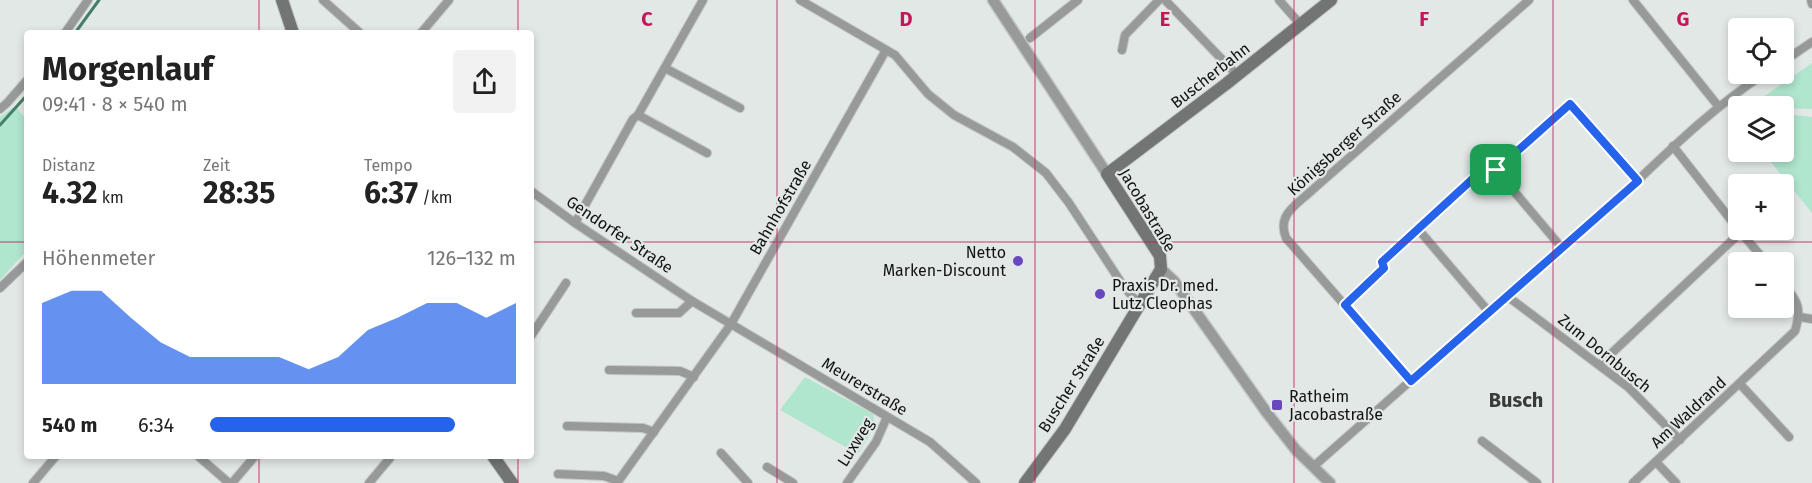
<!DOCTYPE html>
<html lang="de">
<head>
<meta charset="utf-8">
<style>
  body { margin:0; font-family:"Fira Sans",sans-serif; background:#f2f2f2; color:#222; height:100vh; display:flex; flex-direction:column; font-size:22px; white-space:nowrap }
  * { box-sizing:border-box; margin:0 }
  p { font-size:20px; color:#767676 }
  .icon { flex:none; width:33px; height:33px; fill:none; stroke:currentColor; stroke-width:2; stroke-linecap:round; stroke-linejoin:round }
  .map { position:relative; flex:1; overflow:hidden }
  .details { position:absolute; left:24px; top:30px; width:510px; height:429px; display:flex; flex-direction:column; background:#fff; border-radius:6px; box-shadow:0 3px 9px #0003 }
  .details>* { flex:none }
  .controls { position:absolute; left:1728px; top:18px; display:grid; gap:12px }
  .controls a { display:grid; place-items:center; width:66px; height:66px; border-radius:6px; background:#fff; box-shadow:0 3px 9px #0003; font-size:30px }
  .pin { position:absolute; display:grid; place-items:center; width:51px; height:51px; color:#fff; margin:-26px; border-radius:12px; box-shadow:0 3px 9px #0006 }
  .round { display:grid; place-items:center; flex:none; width:63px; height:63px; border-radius:6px; background:#f2f2f2 }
  .head { display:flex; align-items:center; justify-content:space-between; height:102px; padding:0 18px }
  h1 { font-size:33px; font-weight:700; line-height:45px }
  .stats { display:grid; grid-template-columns:repeat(3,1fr); gap:9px; height:102px; padding:6px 18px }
  .stats div { display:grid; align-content:center }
  .stats b { font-size:30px; font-weight:700 }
  .stats small { font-size:16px; font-weight:400 }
  .stats p { font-size:16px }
  .chart { height:168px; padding:12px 18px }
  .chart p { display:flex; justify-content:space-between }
  .chart svg { width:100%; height:108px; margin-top:6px; fill:#2563eb; opacity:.7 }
  ul { padding:0 18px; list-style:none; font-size:20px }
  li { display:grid; grid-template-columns:96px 72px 1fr; align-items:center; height:45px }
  li i { height:15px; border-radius:8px; background:#2563eb }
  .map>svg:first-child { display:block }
</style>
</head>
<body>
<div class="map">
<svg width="1812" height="483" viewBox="0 0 1812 483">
  <rect width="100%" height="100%" fill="#e2e8e5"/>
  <!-- green -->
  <g fill="#b0e5ce">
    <path d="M1812,63v46l-28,-1v-2h-10l-18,-4z"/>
    <path d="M15,106l12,14v130l-27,30v-163z"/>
    <path d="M1784,114l28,3v96l-49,-61h21z"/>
    <path d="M805,377l68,37 1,6 -6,12 3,1 -13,21 -78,-44z"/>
  </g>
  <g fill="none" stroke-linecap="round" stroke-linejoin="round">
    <!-- stream -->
    <g stroke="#467f69" stroke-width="3">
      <path d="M75,33l24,-33"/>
      <path d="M0,125l27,-30"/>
    </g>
    <!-- minor casing -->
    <g stroke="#c1c6c3" stroke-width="10">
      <g id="minor">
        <path d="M323,0l37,33"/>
        <path d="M800,0l95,55 33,39 26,21 59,32 33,26 23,30 55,84 15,17"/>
        <path d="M1165,0l72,75"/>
        <path d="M1279,0l22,25"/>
        <path d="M1633,0l86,107"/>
        <path d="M1811,0l1,4"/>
        <path d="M65,33l23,-33"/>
        <path d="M421,33l28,-33"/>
        <path d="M1030,38l48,-38"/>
        <path d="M1122,50l3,-15 34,-35"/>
        <path d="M1784,61l28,-19"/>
        <path d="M665,68l75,40"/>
        <path d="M0,109l7,-6 20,-23"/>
        <path d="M638,115l69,38"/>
        <path d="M1673,146l65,83"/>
        <path d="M1496,170l66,78"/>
        <path d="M531,191l44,32 117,78 238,141 46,41"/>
        <path d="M575,223l58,-104 5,-4 65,-115"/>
        <path d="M1418,229l71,83"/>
        <path d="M1739,230l27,32"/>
        <path d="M0,288l27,-26"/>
        <path d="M1507,296l121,91 52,53"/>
        <path d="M1345,305l39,-37 -2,-6 108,-99 6,7 74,-66 67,77"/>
        <path d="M636,313h43l13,-12"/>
        <path d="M1800,317l12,2"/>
        <path d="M531,336l35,-53"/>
        <path d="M1600,364l141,-132"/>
        <path d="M609,370l71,1 14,6"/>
        <path d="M1411,381l-125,-143c-9,-23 9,-32 24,-46l219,-192"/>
        <path d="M1740,384l49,53"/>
        <path d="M567,426l76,2 11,4"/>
        <path d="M1482,441l55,42"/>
        <path d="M721,453l27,30"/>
        <path d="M198,456l31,27"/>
        <path d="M1656,462l20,21"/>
        <path d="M1314,466l323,-285c40,-38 81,-77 127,-107"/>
        <path d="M767,467l26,16"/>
        <path d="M558,474l46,2 14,5"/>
        <path d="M33,483l23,-27"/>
        <path d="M232,483l23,-27"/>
        <path d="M369,483l21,-25"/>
        <path d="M617,483l114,-159 155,-274"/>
        <path d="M847,483l29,-41 11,-25"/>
        <path d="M1633,483l162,-152c7,-23 3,-29 -11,-47"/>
      </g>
    </g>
    <!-- tertiary casing -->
    <g stroke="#c1c6c3" stroke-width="13">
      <g id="tertiary">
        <path d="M993,0l114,174"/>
        <path d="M1161,269l13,12 93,132 29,37 34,33"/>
      </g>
    </g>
    <!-- secondary casing -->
    <g stroke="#c1c6c3" stroke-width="14">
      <g id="secondary">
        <path d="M282,0l11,33"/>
        <path d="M493,456l19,27"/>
        <path d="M1025,483l40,-54 96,-160 -1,-13 -53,-82 119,-90 105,-84"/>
      </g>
    </g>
    <!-- minor -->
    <use href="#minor" stroke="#979a99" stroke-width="8"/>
    <!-- tertiary -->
    <use href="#tertiary" stroke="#979a99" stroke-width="10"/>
    <!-- secondary -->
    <use href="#secondary" stroke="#727574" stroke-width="12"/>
  </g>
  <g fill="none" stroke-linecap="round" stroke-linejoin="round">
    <!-- route casing -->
    <g stroke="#fff" stroke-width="12">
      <path id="route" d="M1570,104l68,77 -227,200 -66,-76 39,-37 -2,-6 108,-99 6,7z"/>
    </g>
    <!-- route -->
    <use href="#route" stroke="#2563eb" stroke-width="8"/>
  </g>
  <!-- grid -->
  <path fill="none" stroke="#c2185b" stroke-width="1.5" stroke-opacity="0.55" d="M259,0v33M518,0v33M777,0v483M1035,0v483M1294,0v483M1553,0v483M0,242h27M531,242h1281M259,456v27M518,456v27"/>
  <!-- markers -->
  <g fill="#6847c0" stroke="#e2e8e5" stroke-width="2">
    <circle cx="1018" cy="261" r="6"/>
    <circle cx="1100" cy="294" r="6"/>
    <rect x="1271" y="399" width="12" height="12" rx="3"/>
  </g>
  <g text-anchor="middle" stroke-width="4.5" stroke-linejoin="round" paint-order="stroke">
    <!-- street labels -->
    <g font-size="16" fill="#111312" stroke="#e2e8e5">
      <text transform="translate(1210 75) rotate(-38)" y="6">Buscherbahn</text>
      <text transform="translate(1344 143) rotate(-42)" y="6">Königsberger Straße</text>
      <text transform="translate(780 207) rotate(-60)" y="6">Bahnhofstraße</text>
      <text transform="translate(1148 210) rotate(59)" y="6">Jacobastraße</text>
      <text transform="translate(620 234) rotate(34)" y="6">Gendorfer Straße</text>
      <text transform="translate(1605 353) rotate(39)" y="6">Zum Dornbusch</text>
      <text transform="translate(1071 384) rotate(-58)" y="6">Buscher Straße</text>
      <text transform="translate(865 386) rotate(31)" y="6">Meurerstraße</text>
      <text transform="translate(1688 412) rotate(-43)" y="6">Am Waldrand</text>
      <text transform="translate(855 442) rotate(-58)" y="6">Luxweg</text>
    </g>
    <!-- poi labels -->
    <g font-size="16" fill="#111312" stroke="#e2e8e5" text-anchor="start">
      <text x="1006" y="258" text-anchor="end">Netto<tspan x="1006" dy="18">Marken-Discount</tspan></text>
      <text x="1112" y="291">Praxis Dr. med.<tspan x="1112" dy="18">Lutz Cleophas</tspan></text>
      <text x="1289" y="402">Ratheim<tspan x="1289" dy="18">Jacobastraße</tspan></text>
    </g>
    <!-- quarter labels -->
    <g font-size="20" font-weight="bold" fill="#373c3a" stroke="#e2e8e5">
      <text x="1516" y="407">Busch</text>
    </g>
  </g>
  <g font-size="20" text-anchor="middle" font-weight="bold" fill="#c2185b" stroke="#e2e8e5" stroke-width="4.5" stroke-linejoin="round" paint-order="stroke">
    <text x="647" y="26">C</text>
    <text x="906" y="26">D</text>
    <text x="1165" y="26">E</text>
    <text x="1424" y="26">F</text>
    <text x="1683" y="26">G</text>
  </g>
</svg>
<div class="controls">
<a><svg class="icon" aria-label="locate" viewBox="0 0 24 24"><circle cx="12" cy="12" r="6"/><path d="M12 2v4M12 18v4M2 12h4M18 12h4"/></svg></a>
<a><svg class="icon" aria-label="layers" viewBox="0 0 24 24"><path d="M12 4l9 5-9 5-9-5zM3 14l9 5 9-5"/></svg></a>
<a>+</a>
<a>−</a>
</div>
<div class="pin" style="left:1496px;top:170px;background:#1e9e55"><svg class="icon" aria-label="arrive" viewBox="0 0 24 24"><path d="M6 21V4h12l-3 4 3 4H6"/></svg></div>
<section class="details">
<div class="head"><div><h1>Morgenlauf</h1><p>09:41 · 8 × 540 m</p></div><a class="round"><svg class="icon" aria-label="share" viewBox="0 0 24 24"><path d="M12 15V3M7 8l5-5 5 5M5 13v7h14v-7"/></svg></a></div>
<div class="stats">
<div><p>Distanz</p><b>4.32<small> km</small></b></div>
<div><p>Zeit</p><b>28:35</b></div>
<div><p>Tempo</p><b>6:37<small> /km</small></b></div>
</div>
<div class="chart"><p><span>Höhenmeter</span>126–132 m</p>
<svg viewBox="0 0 160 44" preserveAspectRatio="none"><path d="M0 44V11L10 6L20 6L30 17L40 27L50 33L60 33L70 33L80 33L90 38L100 33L110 22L120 17L130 11L140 11L150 17L160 11V44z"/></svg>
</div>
<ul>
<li><b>540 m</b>6:34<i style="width:80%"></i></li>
</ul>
</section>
</div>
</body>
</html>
